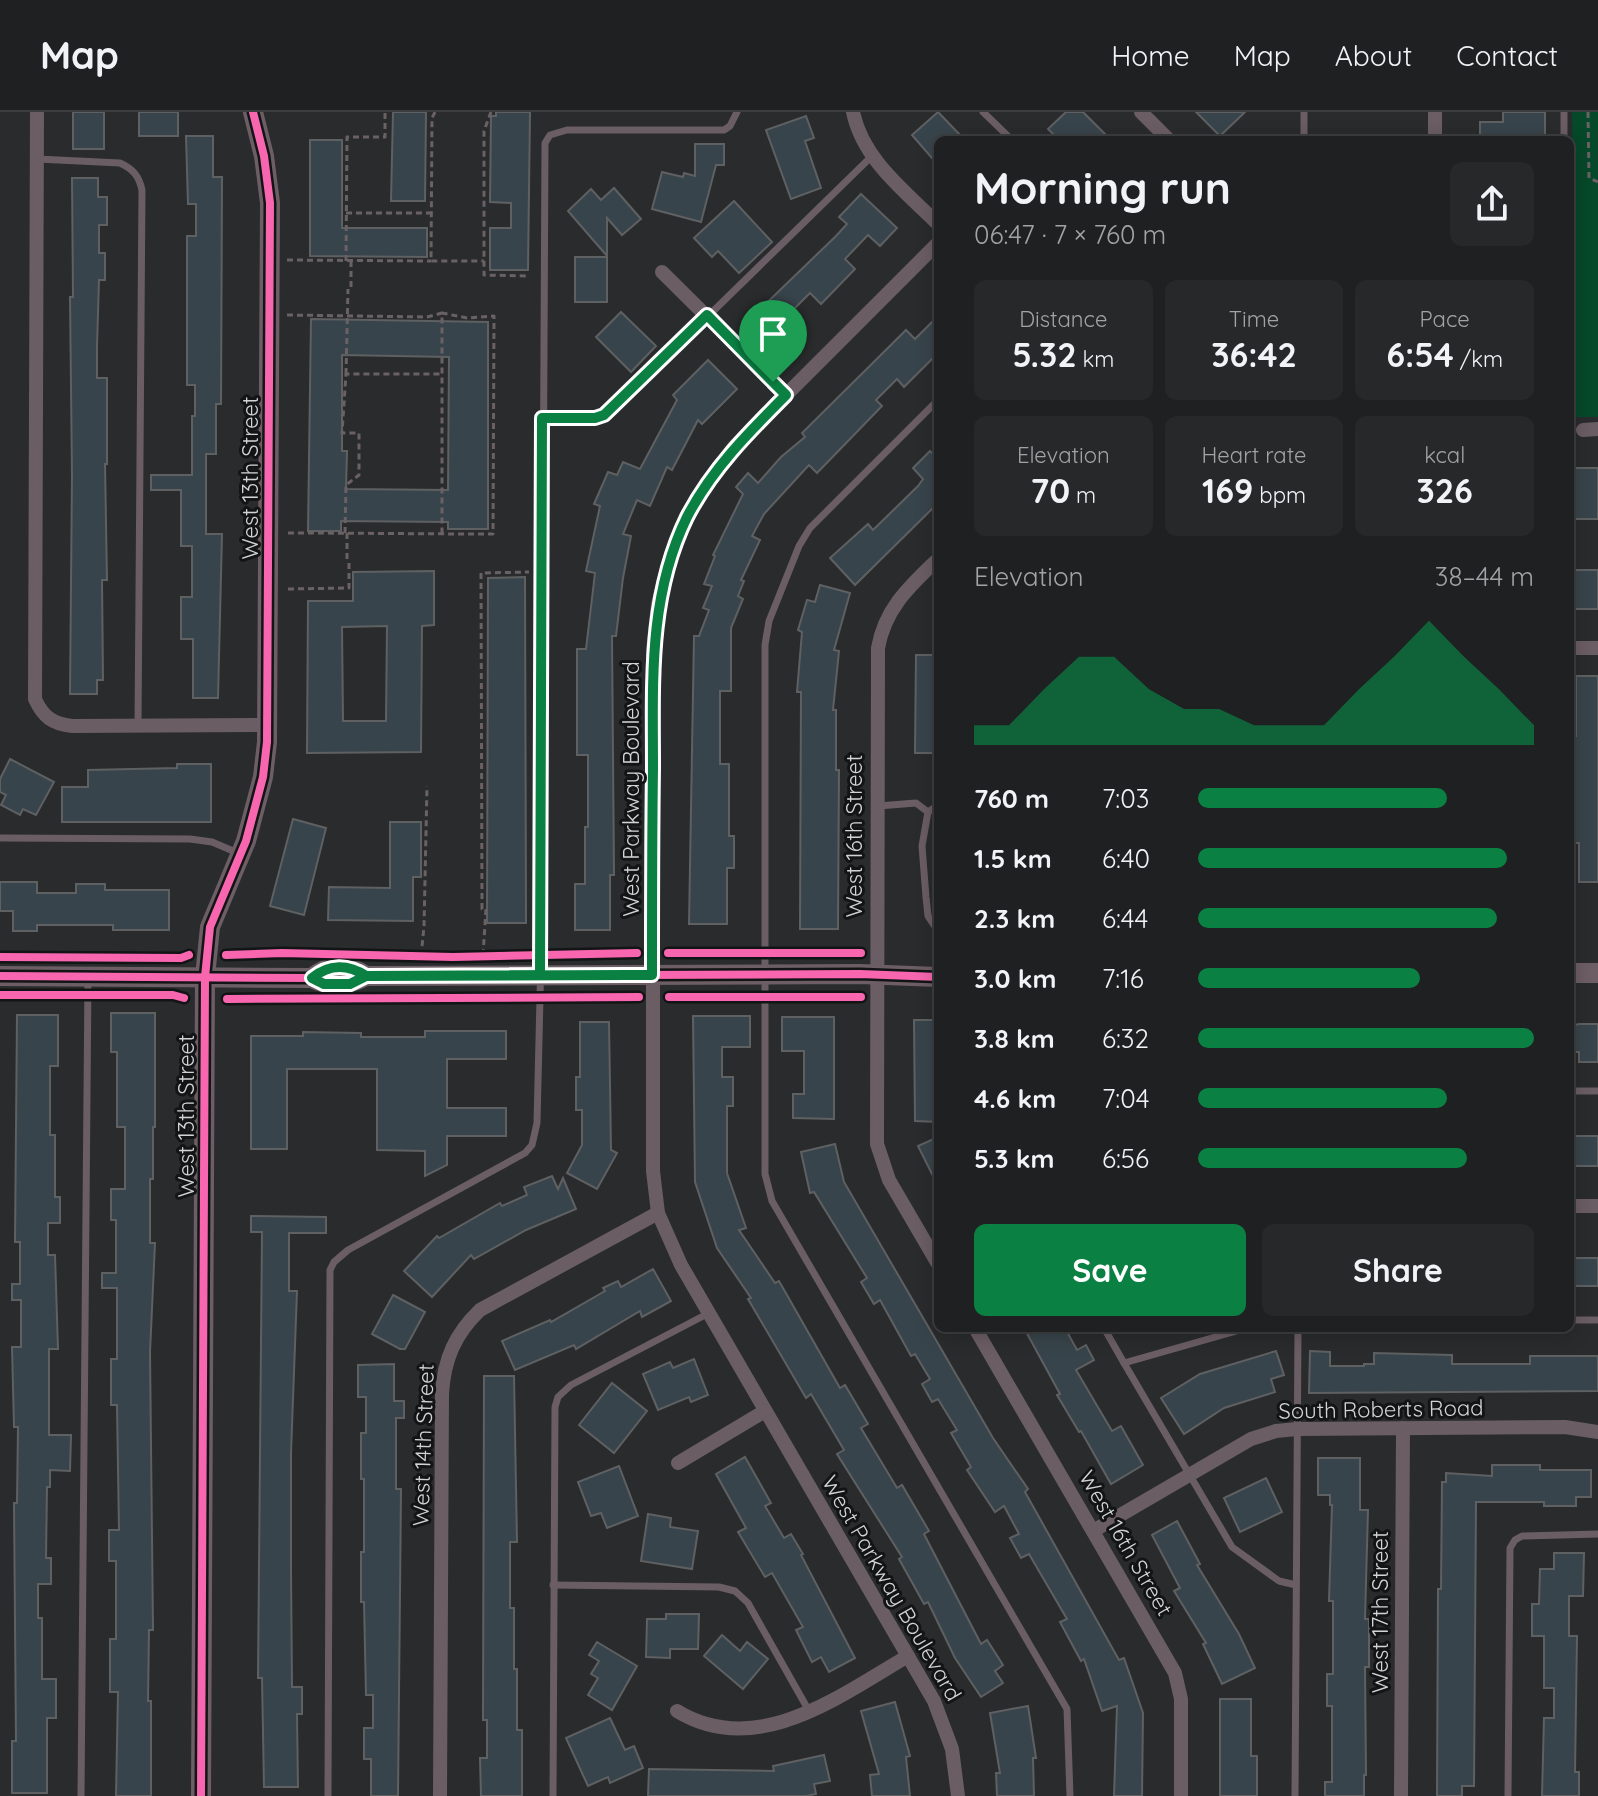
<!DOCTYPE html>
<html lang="en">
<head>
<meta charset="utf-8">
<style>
  body { margin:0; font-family:Quicksand,sans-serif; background:#27282a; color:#f1f3f6; height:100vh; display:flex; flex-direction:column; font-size:30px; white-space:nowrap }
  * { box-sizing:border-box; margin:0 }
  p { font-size:26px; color:#a1a3a5 }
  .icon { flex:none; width:44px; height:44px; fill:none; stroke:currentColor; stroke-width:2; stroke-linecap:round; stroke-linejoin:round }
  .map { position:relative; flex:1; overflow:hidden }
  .sheet { position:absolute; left:934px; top:24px; width:640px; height:1196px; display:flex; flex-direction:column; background:#1f2022; border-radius:12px; box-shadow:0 4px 20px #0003,0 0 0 2px #3c3e40 }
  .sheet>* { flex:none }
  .pin { position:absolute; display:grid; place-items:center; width:68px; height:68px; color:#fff; margin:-82px -34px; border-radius:50% 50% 50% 0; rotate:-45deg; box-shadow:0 0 8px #0007 }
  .pin .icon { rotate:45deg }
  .round { display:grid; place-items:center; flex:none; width:84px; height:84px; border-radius:12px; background:#27282a }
  .head { display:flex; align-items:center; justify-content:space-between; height:136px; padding:0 40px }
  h1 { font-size:44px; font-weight:700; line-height:60px }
  .figures { display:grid; grid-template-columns:repeat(3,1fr); gap:12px; height:136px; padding:8px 40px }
  .figures div { display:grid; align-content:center; border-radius:12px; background:#27282a; text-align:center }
  .figures b { font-size:34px; font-weight:700 }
  .figures small { font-size:22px; font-weight:400 }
  .figures p { font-size:22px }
  .chart { height:224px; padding:16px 40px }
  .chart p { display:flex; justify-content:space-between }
  .chart svg { width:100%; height:144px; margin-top:8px; fill:#0b8043; opacity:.7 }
  .cta { display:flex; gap:16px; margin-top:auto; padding:16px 40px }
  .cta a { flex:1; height:92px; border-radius:12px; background:#0b8043; color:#fff; font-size:32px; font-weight:700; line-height:92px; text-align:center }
  .cta a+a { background:#27282a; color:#f1f3f6 }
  ul { padding:0 40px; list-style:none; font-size:26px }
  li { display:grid; grid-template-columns:128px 96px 1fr; align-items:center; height:60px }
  li i { height:20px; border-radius:10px; background:#0b8043 }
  header { display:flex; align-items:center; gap:48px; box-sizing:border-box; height:112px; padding:0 40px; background:#1f2022; border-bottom:2px solid #3c3e40 }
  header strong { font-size:38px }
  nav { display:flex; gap:44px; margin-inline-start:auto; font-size:28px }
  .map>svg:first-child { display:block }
</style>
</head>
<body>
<header>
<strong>Map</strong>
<nav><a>Home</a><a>Map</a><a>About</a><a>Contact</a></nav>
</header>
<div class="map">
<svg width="1598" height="1684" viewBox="0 0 1598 1684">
  <rect width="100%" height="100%" fill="#292b2d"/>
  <!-- green -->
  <path fill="#06482a" d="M1572,0h26v305h-24z"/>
  <!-- building -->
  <g fill="#38444b" stroke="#5e6062" stroke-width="2" fill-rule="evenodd">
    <rect x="73" y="0" width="31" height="37"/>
    <rect x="139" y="0" width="39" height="24"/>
    <path d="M393,0h33l-1,89h-34z"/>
    <path d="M496,0h34l-2,158h-38v-42h21v-25l-21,-1 1,-86h5z"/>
    <path d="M938,0l27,28h-27v25l-26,-30z"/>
    <path d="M1066,0h17l28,28h-52l-11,-11z"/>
    <path d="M1196,0h49l-25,24z"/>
    <path d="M1503,0h42v28h-65v-18h23z"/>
    <path d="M806,4l8,22 -9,3 16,47 -30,11 -25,-69z"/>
    <path d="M186,24h27v41h9l-1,227h-5v50h-10v80h16l-4,164h-25v-59h-12v-42h11v-51h-11v-56h-30v-15h41v-59h3v-31h-8v-149h9v-32h-8z"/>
    <path d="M310,28h32v88h85v29l-117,-1z"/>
    <path d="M695,32h29v21h-8l-15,57 -49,-13 10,-37 21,5 1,-4 11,3z"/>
    <path d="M72,66h26v19h9v28h-8v28h6v27h-6l-2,66v32h10v86h-2l2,116h-5l1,100h-6v14h-27l2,-219 -2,-178h3z"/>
    <path d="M614,76l27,31 -19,16 -15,-17v38l-39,-45 23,-22 10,11z"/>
    <path d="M861,82l36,34 -17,18 -12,-11 -23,24 10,10 -34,35 -11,-11 -23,23 11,11 -17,18 -28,-29 83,-80 11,-12 -8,-7z"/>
    <path d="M734,89l38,41 -33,31 -21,-22 -6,6 -18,-19z"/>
    <rect x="575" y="145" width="32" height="45"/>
    <path d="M621,200l35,34 -25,26 -35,-35z"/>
    <path d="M938,204v37l-34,34 -7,-8 -21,21 6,6 -65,67 -8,-8 -45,49 -12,22 8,4 -19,40 3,1 -6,15 5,3 -12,29v63h-11v73h9v72h5v32h-7v56h-38l5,-288h5l10,-26 -6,-2 9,-22 -8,-2 11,-28 -2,-1 30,-61 -7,-7 12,-14 10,10 23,-26 24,-20 -3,-4 104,-103 9,9z"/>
    <path d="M311,207l177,3v207h-40v-7l-107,-1v10h-33zM342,243l107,2 -1,133 -102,-1 1,-38h-5z"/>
    <path d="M708,248l29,29 -35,35 -4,-4 -26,50 -5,-3 -17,39 -13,-6 -14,34 8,2 -8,42 -7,58h-4l2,239h-4v55h-35v-46h10v-57h3v-72h-11v-106h9l9,-76 -9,-2 14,-65 -6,-2 14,-32 9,3 6,-13 17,7 37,-69 -4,-5z"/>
    <path d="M930,339l8,8v44l-83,82 -25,-27 38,-34 5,6 45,-44 5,-7 -10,-11z"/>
    <rect x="1573" y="356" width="25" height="51"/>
    <rect x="1575" y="458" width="23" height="39"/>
    <path d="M434,459v54l-12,1 -1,126 -114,1 1,-152h45v-29zM387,514l-1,95h-43l-1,-94z"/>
    <path d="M525,465l1,346h-39l1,-345z"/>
    <path d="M820,473l30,8 -16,57 5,1 -6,59h3v60h3l-1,159h-38l1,-237h-4l5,-60 -4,-2 9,-30 8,2z"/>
    <path d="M916,543h22v98h-23z"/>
    <path d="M1576,564h22v206h-19v-39h-9l3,-107h3z"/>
    <path d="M10,647l44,23 -18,33 -13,-6 -3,6 -19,-10 5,-10 -6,-3v-13z"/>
    <path d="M177,652h34v58h-149v-35h26v-17l89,-2z"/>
    <path d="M293,707l33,9 -22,87 -34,-9z"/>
    <path d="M390,710h31v55h-8v44l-85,-1 1,-33 61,1z"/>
    <path d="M0,770h37v11h39v-9h29v6h64v40h-56v-5h-76v6h-24v-20h-13z"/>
    <path d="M111,901h44v114h-2v52h-3v64h5l-5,109 3,278h-4l-1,71h3v95h-35l2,-104h-8v-53h6v-78h-7v-31h10l-2,-125h-6v-46h6v-71h-15v-15h14v-53h-5v-31h14v-62h-8v-75h-6z"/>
    <path d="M17,903h41v51h-8v69h5v62h5v26h-12v32h7l3,94h-9v86h22l-1,36 -20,-1v17h-3l-1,71h5v26h-13v34h4v61h14v39h-9v75h-35v-52h4l-2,-238h3l1,-76h-4l-2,-80h9v-47h-9v-16h8v-42h-5z"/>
    <path d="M693,904h57v31h-28v30h11v29h-6v67l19,55 -7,2 36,53 4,-2 61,107 5,-3 23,39 -7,4 36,60 5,-3 27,46 -5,3 57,110 6,-4 16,25 -8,6 8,12 -22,14 -26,-39 -27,-56 -4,2 -25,-45 3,-2 -65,-103 7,-4 -33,-56 -5,4 -58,-99 3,-1 -34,-50 -22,-66z"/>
    <path d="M782,905h52v102l-41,-1v-24h11v-43h-22z"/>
    <path d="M914,908h24v102l-23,-1z"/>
    <path d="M580,910h29l2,128 6,3 -20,36 -30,-16 15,-28v-35h-6v-33h4z"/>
    <path d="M1579,912h19v38h-19v-10h-9v-26z"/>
    <path d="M425,919h81v28h-59v49h59v28h-59v29l-22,11v-25l-48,-1v-81h-90v80h-36v-113h52v-4l58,1v4h64z"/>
    <rect x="1570" y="1024" width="28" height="30"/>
    <path d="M938,1025v49l-20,-40z"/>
    <path d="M835,1032l9,38 149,256 35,51 -3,3 94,168 5,-2 19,55 -1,83h-28l3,-90 -15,5 -18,-52 -3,2 -21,-39 7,-3 -38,-65 -8,4 -11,-20 9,-4 -15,-28 -9,6 -28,-42 4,-3 -20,-34 6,-3 -19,-31 -6,3 -10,-18 8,-5 -15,-25 -4,2 -31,-56 -6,4 -13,-22 6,-4 -53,-86 -4,1 -9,-41z"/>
    <path d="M552,1064l6,13 5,-11 13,31 -50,21 -52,29 -3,-4 -39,42 -28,-26 33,-35 2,2 61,-35 2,3 25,-11 -3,-8z"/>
    <path d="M251,1104l75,1v16h-37v58h8l-6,162v118l1,116h10v27h-5l1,73h-34l-2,-109h-4l4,-446h-11z"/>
    <rect x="1573" y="1146" width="25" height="28"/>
    <path d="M653,1157l18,32 -29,16 -2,-6 -64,38 -2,-4 -59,25 -13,-29 48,-21 1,2 54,-31 -2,-3 15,-7 3,6z"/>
    <path d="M393,1183l32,17 -20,37h-5l-28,-15z"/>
    <path d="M1024,1216h41l12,22 9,-5 8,15 -18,10 36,61 9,-5 22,39 -32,19 -30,-53 -2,1 -22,-37 3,-1z"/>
    <path d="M1276,1239l8,24 -13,4 4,13 -51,16 -40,26 -23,-36 39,-24z"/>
    <path d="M1310,1239l20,1v14h34v-2h10v-11l78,2v9h78v-8h68v35l-289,2z"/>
    <path d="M694,1247l14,36 -17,7 -2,-5 -31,13 -15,-36 27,-12 3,6z"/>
    <path d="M394,1252v37h10v17h-8v71h5l-3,307h-27v-37h-7v-31h9v-33h-7l-2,-93h-3v-50h3v-73h-3v-46h5v-36h-8v-32z"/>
    <path d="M484,1264h30l3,166h-7v66h4v61h3v61h5v66h-41l-1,-38h7v-38h-4z"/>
    <path d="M612,1271l35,28 -33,42 -35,-28z"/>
    <path d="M745,1345l26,46 -6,3 19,32 7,-4 12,20 -2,1 54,103 -26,14 -8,-15 -9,5 -16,-32 7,-3 -31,-54 -7,4 -27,-45 8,-4 -30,-54z"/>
    <path d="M1318,1346h42v52h8l-3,109h4v48h-4l1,108h-2v21h-39v-14h7v-76h-5v-32h6v-73h-4l3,-96h-2v-10h-12z"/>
    <path d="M1492,1353h48v5h51v27h-15v9h-32v-4h-68l-2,284h-12v10h-25l1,-207h3l1,-107h4v-9l46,3z"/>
    <path d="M619,1354l19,50 -31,12 -6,-15 -10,3 -13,-34z"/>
    <path d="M1266,1366l16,34 -42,20 -16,-34z"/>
    <path d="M648,1402l23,4 -1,9 28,4 -6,38 -51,-8z"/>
    <path d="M1177,1409l23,43 -3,1 42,69 16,34 -33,16 -19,-40 3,-1 -32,-52 6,-3 -28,-53z"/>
    <path d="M1554,1441h30l-1,43h-14v40h8l-2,136h4v24h-37l2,-78h10v-30h-10v-52h-12v-32h7l1,-35h14z"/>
    <path d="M666,1502h33l-1,35h-28v9l-24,-1 1,-38h19z"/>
    <path d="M722,1523l18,16 7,-9 21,17 -25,30 -39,-33z"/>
    <path d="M597,1530l40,24 -25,44 -24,-15 10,-17 -7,-4 8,-13 -10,-6z"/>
    <path d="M1220,1587h31v57h6v40h-37z"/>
    <path d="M895,1590l15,54 -4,1 4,39h-38l-2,-21 9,-1 -18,-63z"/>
    <path d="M1028,1594l8,52h-3l1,38h-37l-1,-23h4l-10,-60z"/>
    <path d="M610,1606l15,32 9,-4 9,22 -33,15 -2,-6 -20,9 -22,-48z"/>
    <path d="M824,1643l6,26 -16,3 2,10 -10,2h-158l1,-27 125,2 -1,-5z"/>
  </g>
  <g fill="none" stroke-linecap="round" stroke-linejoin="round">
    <!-- path -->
    <g stroke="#6a6165" stroke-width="3" stroke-dasharray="6 4" stroke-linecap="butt">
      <path d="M435,0l-3,6 -1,143h53"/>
      <path d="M491,0l-7,19v144l44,1"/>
      <path d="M1588,0l1,66 9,4"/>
      <path d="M346,101h85"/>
      <path d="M287,148l144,1"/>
      <path d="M346,149l1,-124h38v-25"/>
      <path d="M351,149v28"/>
      <path d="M287,203l140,2 15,-4"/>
      <path d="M346,262l2,-85"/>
      <path d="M288,421c68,0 137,1 205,1l1,-218 -27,2 -25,-5v221"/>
      <path d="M345,421l1,-48 13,-10v-42h-17l4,-59h97"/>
      <path d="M347,421v27"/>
      <path d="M288,477l61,-1v-28"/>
      <path d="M483,843l3,-46h-4l-1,-336 48,-1"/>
      <path d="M421,844l3,-29 3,-141"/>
    </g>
    <!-- lane -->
    <g stroke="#6a5d63" stroke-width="7">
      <path d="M983,0l29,28"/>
      <path d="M1304,28v-28"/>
      <path d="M1564,28v-28"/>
      <path d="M37,47l83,4c13,6 19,13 22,27l-4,536"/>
      <path d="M938,288l-128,128 -11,18 -30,75 -4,24v529l7,27 295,508 3,87"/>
      <path d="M542,306h53l17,-8 260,-254"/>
      <path d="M938,693l-10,7 -6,34 4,51 2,19 10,15"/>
      <path d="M878,694l38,-3 12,9"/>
      <path d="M0,726l190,1 22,3 26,11"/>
      <path d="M936,863l2,-15"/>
      <path d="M1570,979h28"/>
      <path d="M1570,1208h28"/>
      <path d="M1104,1216l20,35 123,-35"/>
      <path d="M1124,1251l108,184 47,34 17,4"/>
      <path d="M553,1473l166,2 16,4 13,12 61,108"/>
      <path d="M81,1684l7,-818"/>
      <path d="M328,1684l2,-526 4,-8 14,-12 177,-97 7,-8 5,-22 4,-167 4,-813 5,-8 17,-5h157l6,-4 7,-14"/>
      <path d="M553,1684l2,-389 3,-10 13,-12 138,-72"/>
      <path d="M1295,1684l3,-468"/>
      <path d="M1508,1684l2,-248 5,-8 7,-4 76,-2"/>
    </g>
    <!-- street -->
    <g stroke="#6a5d63" stroke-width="14">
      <path d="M37,0l-2,587c8,18 18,25 37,27l195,-1"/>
      <path d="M853,0c10,48 52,79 85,112"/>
      <path d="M1141,0l28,28"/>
      <path d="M1435,28v-28"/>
      <path d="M938,131l-204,204 -25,33 -22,38 -18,43 -11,43 -5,46v521l5,42 23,52 253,436 18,48 6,47"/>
      <path d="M662,160l124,123"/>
      <path d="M1583,318l15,-1"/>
      <path d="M938,447c-28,27 -53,49 -60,89l-1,496 12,36 49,84"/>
      <path d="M1570,536h28"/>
      <path d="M1570,1094h28"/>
      <path d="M975,1216l200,345 6,26v97"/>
      <path d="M678,1351l87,-52"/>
      <path d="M1093,1419l158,-92 25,-8 21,-2 268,-2 33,5"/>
      <path d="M677,1599c80,49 164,-16 231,-55"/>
      <path d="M440,1684l2,-402c2,-35 13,-60 38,-84l178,-97"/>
      <path d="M1401,1684l2,-368"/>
    </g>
    <!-- secondary -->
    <g stroke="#6c5e64" stroke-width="20">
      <path d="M1570,861h28"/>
      <path d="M0,864l312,2c18,9 35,8 54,-2l494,-2 78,3"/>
      <path d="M312,866c17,-14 36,-14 54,-2"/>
      <path d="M201,1684l4,-819 5,-50 36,-86 17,-64 4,-35 3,-539 -6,-47 -11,-44"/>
    </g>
    <!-- cycleway casing -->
    <g stroke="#121415" stroke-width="13">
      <g id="cycleway">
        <path d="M668,841h193"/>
        <path d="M226,843l56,-2 171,4 184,-4"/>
        <path d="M0,845l181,1 8,-3"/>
        <path d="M0,864l312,2c18,9 35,8 54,-2l494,-2 78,3"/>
        <path d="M0,883h173l11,3"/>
        <path d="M669,885h192"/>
        <path d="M227,887l412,-2"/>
        <path d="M201,1684l4,-819 5,-50 36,-86 17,-64 4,-35 3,-539 -6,-47 -11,-44"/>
      </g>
    </g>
    <!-- cycleway -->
    <use href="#cycleway" stroke="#f766af" stroke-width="8"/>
  </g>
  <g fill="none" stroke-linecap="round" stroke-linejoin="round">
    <!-- route casing -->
    <g stroke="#fff" stroke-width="16">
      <path id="route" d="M773,270l13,13c-38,38 -74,74 -99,122 -39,80 -34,165 -34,251 -1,69 -1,138 -1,207h-25l-261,1 -16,8h-26l-12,-6c17,-14 36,-14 54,-2l174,-1 2,-557h53l9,-3 103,-100 66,67"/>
    </g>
    <!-- route -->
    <use href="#route" stroke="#0b8043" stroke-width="10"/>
  </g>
  <g text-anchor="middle" stroke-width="6" stroke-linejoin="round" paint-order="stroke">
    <!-- street labels -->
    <g font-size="22" fill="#d1d3d5" stroke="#121415">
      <text transform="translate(250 366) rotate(-90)" y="8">West 13th Street</text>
      <text transform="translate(631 677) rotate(-90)" y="8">West Parkway Boulevard</text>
      <text transform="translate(854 724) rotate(-90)" y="8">West 16th Street</text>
      <text transform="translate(186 1004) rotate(-90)" y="8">West 13th Street</text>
      <text transform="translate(1381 1297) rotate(-1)" y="8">South Roberts Road</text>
      <text transform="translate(423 1333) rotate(-88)" y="8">West 14th Street</text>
      <text transform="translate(1126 1431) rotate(60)" y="8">West 16th Street</text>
      <text transform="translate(892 1476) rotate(60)" y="8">West Parkway Boulevard</text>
      <text transform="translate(1380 1500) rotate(-90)" y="8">West 17th Street</text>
    </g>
  </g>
</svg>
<div class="pin" style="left:773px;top:270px;background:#1e9e55"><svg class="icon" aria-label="arrive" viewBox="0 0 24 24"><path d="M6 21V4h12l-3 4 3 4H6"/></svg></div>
<section class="sheet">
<div class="head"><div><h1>Morning run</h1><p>06:47 · 7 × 760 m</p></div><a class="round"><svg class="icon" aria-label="share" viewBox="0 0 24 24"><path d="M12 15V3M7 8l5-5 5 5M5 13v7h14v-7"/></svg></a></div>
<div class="figures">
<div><p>Distance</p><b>5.32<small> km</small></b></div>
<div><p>Time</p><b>36:42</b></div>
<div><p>Pace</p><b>6:54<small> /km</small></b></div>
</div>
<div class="figures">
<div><p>Elevation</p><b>70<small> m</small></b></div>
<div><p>Heart rate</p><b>169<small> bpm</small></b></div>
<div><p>kcal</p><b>326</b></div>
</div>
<div class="chart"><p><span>Elevation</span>38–44 m</p>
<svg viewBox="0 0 160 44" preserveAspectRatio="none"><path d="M0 44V38L10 38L20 27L30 17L40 17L50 27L60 33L70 33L80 38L90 38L100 38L110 27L120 17L130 6L140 17L150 27L160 38V44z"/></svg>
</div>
<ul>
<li><b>760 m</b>7:03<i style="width:74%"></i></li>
<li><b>1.5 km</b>6:40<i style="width:92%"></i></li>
<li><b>2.3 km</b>6:44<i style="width:89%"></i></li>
<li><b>3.0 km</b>7:16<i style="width:66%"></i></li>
<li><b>3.8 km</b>6:32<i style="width:100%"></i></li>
<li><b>4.6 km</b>7:04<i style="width:74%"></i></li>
<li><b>5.3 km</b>6:56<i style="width:80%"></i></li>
</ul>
<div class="cta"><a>Save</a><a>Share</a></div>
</section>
</div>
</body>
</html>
